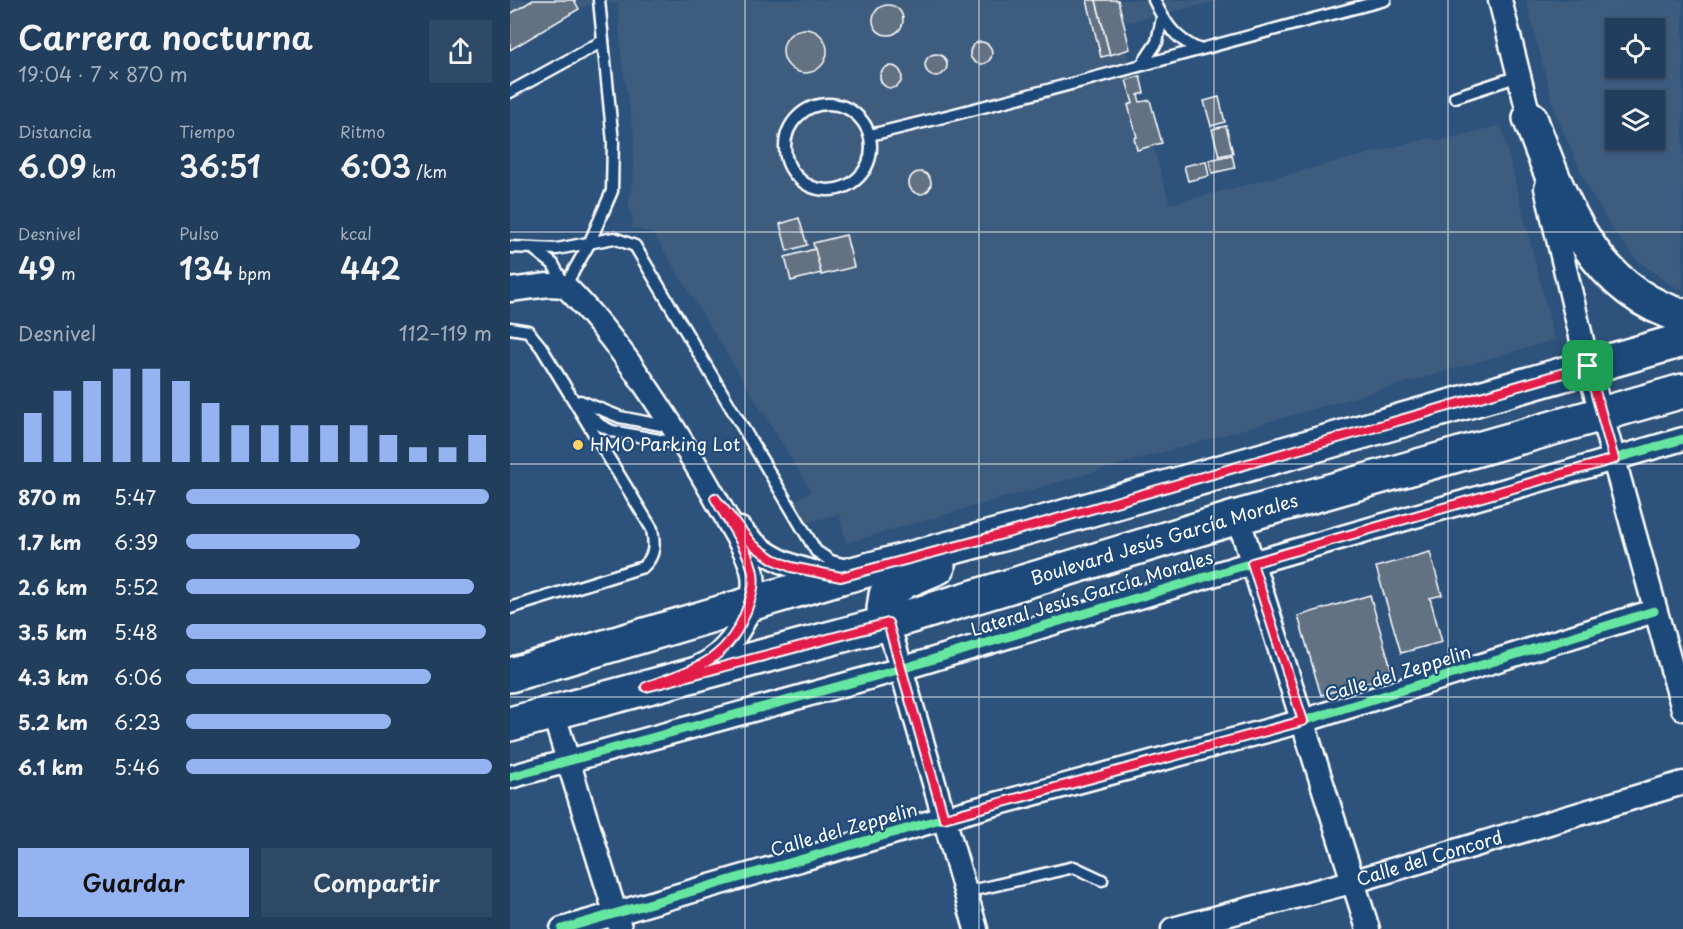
<!DOCTYPE html>
<html lang="es">
<head>
<meta charset="utf-8">
<style>
  body { margin:0; font-family:"Playpen Sans",sans-serif; background:#2e4966; color:#f1f3f6; height:100vh; display:flex; flex-direction:column; font-size:22px; white-space:nowrap }
  * { box-sizing:border-box; margin:0 }
  p { font-size:20px; color:#a2aebc }
  .icon { flex:none; width:33px; height:33px; fill:none; stroke:currentColor; stroke-width:2; stroke-linecap:round; stroke-linejoin:round }
  .map { position:relative; flex:1; overflow:hidden }
  .panel { display:flex; flex-direction:column; background:#223e5d; width:510px }
  .panel>* { flex:none }
  .tools { position:absolute; left:1095px; top:18px; display:grid; gap:12px }
  .tools a { display:grid; place-items:center; width:60px; height:60px; border-radius:0px; background:#223e5d; box-shadow:0 2px 4px #0004,0 0 0 2px #3f5772; font-size:30px }
  .pin { position:absolute; display:grid; place-items:center; width:51px; height:51px; color:#fff; margin:-26px; border-radius:12px; box-shadow:0 3px 9px #0006 }
  .round { display:grid; place-items:center; flex:none; width:63px; height:63px; border-radius:0px; background:#2e4966 }
  .head { display:flex; align-items:center; justify-content:space-between; height:102px; padding:0 18px }
  h1 { font-size:33px; font-weight:600; line-height:45px }
  .stats { display:grid; grid-template-columns:repeat(3,1fr); gap:9px; height:102px; padding:6px 18px }
  .stats div { display:grid; align-content:center }
  .stats b { font-size:30px; font-weight:600 }
  .stats small { font-size:16px; font-weight:400 }
  .stats p { font-size:16px }
  .chart { height:168px; padding:12px 18px }
  .chart p { display:flex; justify-content:space-between }
  .chart svg { width:100%; height:108px; margin-top:6px; stroke:#95b2f1; stroke-width:6 }
  .cta { display:flex; gap:12px; margin-top:auto; padding:12px 18px }
  .cta a { flex:1; height:69px; border-radius:0px; background:#95b2f1; color:#111; font-size:24px; font-weight:600; line-height:69px; text-align:center }
  .cta a+a { background:#2e4966; color:#f1f3f6 }
  ul { padding:0 18px; list-style:none; font-size:20px }
  li { display:grid; grid-template-columns:96px 72px 1fr; align-items:center; height:45px }
  li i { height:15px; border-radius:8px; background:#95b2f1 }
  main { display:flex; flex:1; min-height:0 }
  .map>svg:first-child { display:block }
</style>
</head>
<body>
<main>
<section class="panel">
<div class="head"><div><h1>Carrera nocturna</h1><p>19:04 · 7 × 870 m</p></div><a class="round"><svg class="icon" aria-label="share" viewBox="0 0 24 24"><path d="M12 15V3M7 8l5-5 5 5M5 13v7h14v-7"/></svg></a></div>
<div class="stats">
<div><p>Distancia</p><b>6.09<small> km</small></b></div>
<div><p>Tiempo</p><b>36:51</b></div>
<div><p>Ritmo</p><b>6:03<small> /km</small></b></div>
</div>
<div class="stats">
<div><p>Desnivel</p><b>49<small> m</small></b></div>
<div><p>Pulso</p><b>134<small> bpm</small></b></div>
<div><p>kcal</p><b>442</b></div>
</div>
<div class="chart"><p><span>Desnivel</span>112–119 m</p>
<svg viewBox="0 0 160 44" preserveAspectRatio="none"><path d="M5 44V24M15 44V15M25 44V11M35 44V6M45 44V6M55 44V11M65 44V20M75 44V29M85 44V29M95 44V29M105 44V29M115 44V29M125 44V33M135 44V38M145 44V38M155 44V33"/></svg>
</div>
<ul>
<li><b>870 m</b>5:47<i style="width:99%"></i></li>
<li><b>1.7 km</b>6:39<i style="width:57%"></i></li>
<li><b>2.6 km</b>5:52<i style="width:94%"></i></li>
<li><b>3.5 km</b>5:48<i style="width:98%"></i></li>
<li><b>4.3 km</b>6:06<i style="width:80%"></i></li>
<li><b>5.2 km</b>6:23<i style="width:67%"></i></li>
<li><b>6.1 km</b>5:46<i style="width:100%"></i></li>
</ul>
<div class="cta"><a>Guardar</a><a>Compartir</a></div>
</section>
<div class="map">
<svg width="1173" height="929" viewBox="0 0 1173 929">
  <rect width="100%" height="100%" fill="#2d527c"/>
  <filter id="ink" filterUnits="userSpaceOnUse"><feTurbulence type="fractalNoise" baseFrequency=".0167" numOctaves="2"/><feDisplacementMap in="SourceGraphic" scale="12" xChannelSelector="R" yChannelSelector="G"/><feConvolveMatrix kernelMatrix="1 2 1 2 8 2 1 2 1" color-interpolation-filters="sRGB"/></filter>
  <g filter="url(#ink)">
    <!-- built -->
    <g fill="#3e5c7e" fill-rule="evenodd">
      <path d="M0,0h713l-99,23 6,26 -4,2 7,26 7,-1 4,17 -5,2 1,7 10,-2 12,43 -9,3 17,58 260,-66 9,3 62,-16 54,215 -709,203 -7,-29 -32,9 -12,-22 16,-10 -158,-258 -22,-5 2,-9 -5,-13 5,-26 1,-44 -13,-80 -3,-53 -28,1 -11,5 -69,41z"/>
      <path d="M1016,0h157v290l-14,-6 -31,-23 -25,-31 -24,-40 -34,-78zM1106,28h38v40h-38zM1106,100h38v40h-38z"/>
    </g>
    <!-- building -->
    <g fill="#647283" stroke="#fff" stroke-width="1.5">
      <path d="M23,0h41l5,9 -69,41v-36z"/>
      <path d="M577,0h9l14,55 -9,2z"/>
      <path d="M586,0h22l12,49 -20,6z"/>
      <circle cx="378" cy="20" r="15"/>
      <circle cx="295" cy="51" r="22"/>
      <circle cx="471" cy="53" r="11"/>
      <circle cx="426" cy="65" r="11"/>
      <circle cx="381" cy="77" r="11"/>
      <path d="M630,76l4,17 -6,2 2,7 10,-2 12,43 -25,7 -3,-12 3,-1 -9,-32 5,-2 -7,-23z"/>
      <path d="M709,97l6,25 -14,4 -7,-25z"/>
      <path d="M716,126l7,27 -14,3 -7,-27z"/>
      <path d="M722,155l3,13 -23,5 -3,-13z"/>
      <path d="M696,161l3,15 -21,5 -4,-15z"/>
      <circle cx="410" cy="183" r="11"/>
      <path d="M289,218l8,27 -20,6 -7,-27z"/>
      <path d="M336,235l8,32 -33,8 -8,-32z"/>
      <path d="M305,249l6,24 -30,8 -6,-24z"/>
      <path d="M920,552l12,43 -12,3 12,44 -41,11 -25,-86z"/>
      <path d="M860,595l23,80 -72,20 -23,-79z"/>
    </g>
    <g fill="none" stroke-linecap="round" stroke-linejoin="round">
      <!-- service casing -->
      <g stroke="#fff" stroke-width="15">
        <g id="service">
          <path d="M644,0c11,23 20,38 44,49"/>
          <path d="M633,63l14,-21 5,-24"/>
          <path d="M0,92l93,-51"/>
          <path d="M945,97l64,-21"/>
          <circle cx="318" cy="147" r="43"/>
          <path d="M360,135c172,-41 343,-90 515,-135"/>
          <path d="M0,247l47,2 57,-11 21,8 181,305 15,10 16,4"/>
          <path d="M25,250l18,14 12,22"/>
          <path d="M55,286l24,-42 23,-53 1,-49 -14,-142"/>
          <path d="M0,328l18,3 13,16 111,182c3,16 3,27 -9,38l-133,41"/>
          <path d="M70,401l40,16 51,10"/>
          <path d="M72,408l18,17 12,6 68,13"/>
          <path d="M456,892l108,-25 28,13"/>
        </g>
      </g>
      <!-- minor casing -->
      <g stroke="#fff" stroke-width="27">
        <g id="minor">
          <path d="M990,0l33,132"/>
          <path d="M1036,188l42,178 95,343"/>
          <path d="M0,290l38,-5 17,1c61,60 119,156 161,231 9,18 24,38 27,58 5,34 -24,80 -55,92"/>
          <path d="M728,517l130,412"/>
          <path d="M230,529c25,30 56,41 93,47"/>
          <path d="M378,623l88,306"/>
          <path d="M43,712l67,216"/>
          <path d="M0,777l391,-108 351,-106 431,-124"/>
          <path d="M52,929l382,-111 359,-97 351,-110"/>
          <path id="s1" d="M663,929l182,-48 328,-98"/>
        </g>
      </g>
      <!-- primary casing -->
      <g stroke="#fff" stroke-width="38">
        <g id="primary">
          <path d="M1020,118c30,80 61,173 153,198"/>
          <path d="M378,623l-4,-14 2,-14 19,-14 33,-14"/>
          <path d="M0,675l331,-98 184,-49 658,-188"/>
          <path id="s2" d="M0,724l378,-101 350,-106 445,-126"/>
        </g>
      </g>
      <!-- service -->
      <use href="#service" stroke="#1f4a7a" stroke-width="10"/>
      <!-- minor -->
      <use href="#minor" stroke="#1f4a7a" stroke-width="22"/>
      <!-- primary -->
      <use href="#primary" stroke="#1f4a7a" stroke-width="33"/>
      <!-- cycleway casing -->
      <g stroke="#1f4a7a" stroke-width="13">
        <g id="cycleway">
          <path d="M0,777l391,-108 351,-106 431,-124"/>
          <path d="M52,929l382,-111 359,-97 351,-110"/>
        </g>
      </g>
      <!-- cycleway -->
      <use href="#cycleway" stroke="#66e7a1" stroke-width="9"/>
    </g>
  </g>
  <g fill="none" stroke-linecap="round" stroke-linejoin="round" filter="url(#ink)">
    <!-- route casing -->
    <g stroke="#fff" stroke-width="12">
      <path id="route" d="M1078,366l26,93 -362,104 51,158 -359,97 -56,-195 -242,64c49,-19 81,-24 101,-78 5,-14 9,-26 5,-41 -7,-24 -25,-48 -37,-70l38,47 20,14 18,8 50,10 184,-49z"/>
    </g>
    <!-- route -->
    <use href="#route" stroke="#e11d48" stroke-width="8"/>
  </g>
  <!-- grid -->
  <path fill="none" stroke="#fff" stroke-width="1.5" stroke-opacity="0.55" d="M235,0v929M469,0v929M704,0v929M938,0v929M0,232h1173M0,464h1173M0,697h1173"/>
  <!-- markers -->
  <circle fill="#ffd166" stroke="#1f4a7a" stroke-width="2" cx="68" cy="445" r="6"/>
  <g text-anchor="middle" stroke-width="4.5" stroke-linejoin="round" paint-order="stroke">
    <!-- poi labels -->
    <g font-size="18" fill="#fff" stroke="#1f4a7a" text-anchor="start">
      <text x="80" y="451">HMO Parking Lot</text>
    </g>
    <!-- street labels -->
    <g font-size="18" fill="#fff" stroke="#1f4a7a">
      <text dy="6" stroke="none"><textPath href="#s2" startOffset="680">Boulevard Jesús García Morales</textPath></text>
      <text transform="translate(582 594) rotate(-17)" y="6">Lateral Jesús García Morales</text>
      <text transform="translate(888 674) rotate(-17)" y="6">Calle del Zeppelin</text>
      <text transform="translate(334 830) rotate(-16)" y="6">Calle del Zeppelin</text>
      <text dy="6" stroke="none"><textPath href="#s1" startOffset="266">Calle del Concord</textPath></text>
    </g>
  </g>
</svg>
<div class="tools">
<a><svg class="icon" aria-label="locate" viewBox="0 0 24 24"><circle cx="12" cy="12" r="6"/><path d="M12 2v4M12 18v4M2 12h4M18 12h4"/></svg></a>
<a><svg class="icon" aria-label="layers" viewBox="0 0 24 24"><path d="M12 4l9 5-9 5-9-5zM3 14l9 5 9-5"/></svg></a>
</div>
<div class="pin" style="left:1078px;top:366px;background:#1e9e55"><svg class="icon" aria-label="arrive" viewBox="0 0 24 24"><path d="M6 21V4h12l-3 4 3 4H6"/></svg></div>
</div>
</main>
</body>
</html>
